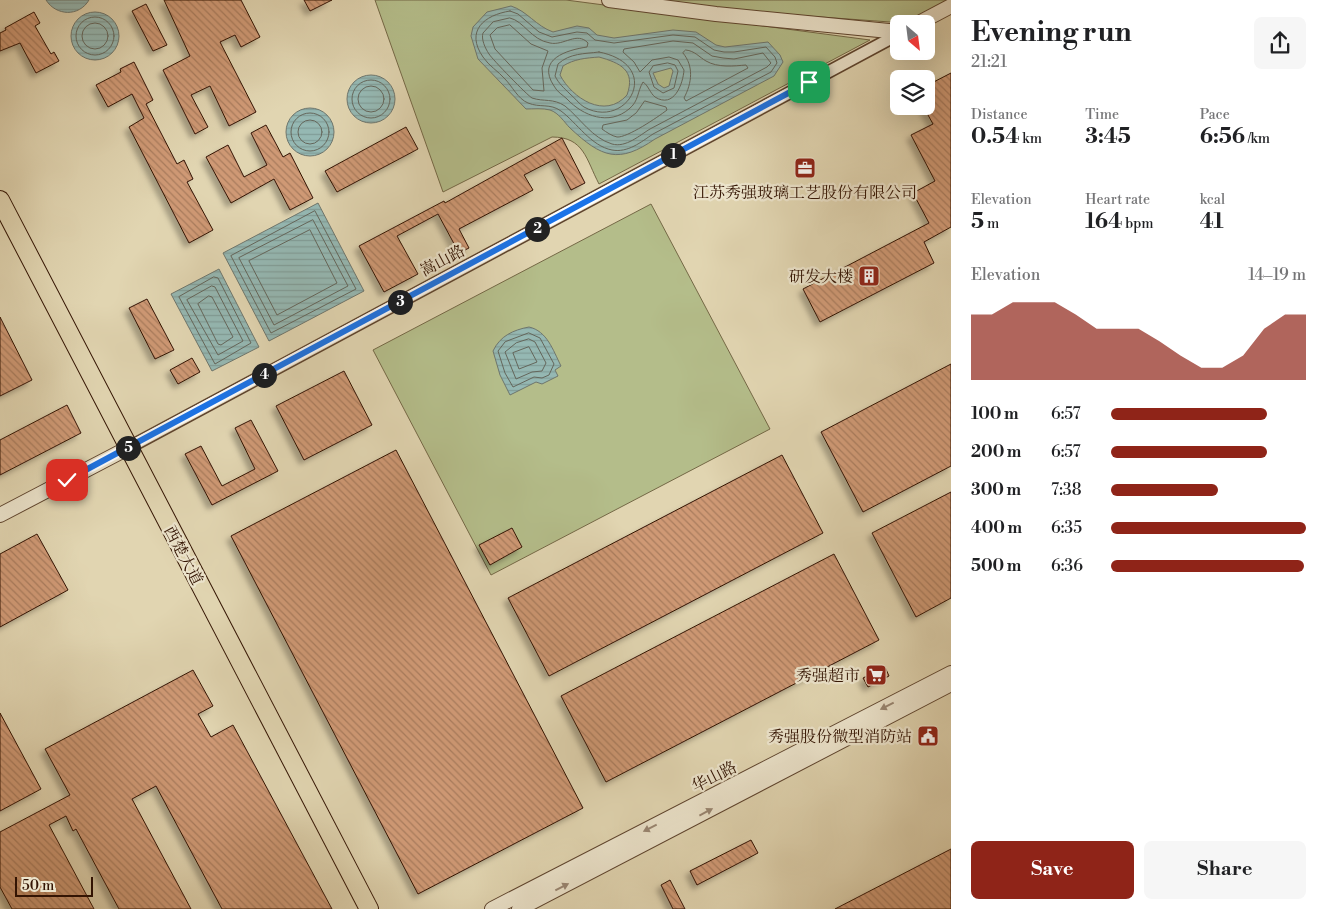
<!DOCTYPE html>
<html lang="en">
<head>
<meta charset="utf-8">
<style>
  body { margin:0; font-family:"Libre Bodoni","Noto Serif SC",serif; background:#f6f6f6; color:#202124; height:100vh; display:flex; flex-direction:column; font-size:19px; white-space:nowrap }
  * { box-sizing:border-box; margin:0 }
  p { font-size:16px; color:#757577 }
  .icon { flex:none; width:28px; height:28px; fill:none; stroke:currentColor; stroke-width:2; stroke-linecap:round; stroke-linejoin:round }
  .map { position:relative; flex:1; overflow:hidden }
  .panel { display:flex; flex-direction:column; background:#fff; width:375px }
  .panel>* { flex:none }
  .needle { width:32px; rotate:152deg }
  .buttons { position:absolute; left:890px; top:15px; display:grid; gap:10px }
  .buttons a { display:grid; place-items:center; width:45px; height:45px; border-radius:8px; background:#fff; box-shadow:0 5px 20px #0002; font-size:25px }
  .scale { position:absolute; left:15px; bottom:12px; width:78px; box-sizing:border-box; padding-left:5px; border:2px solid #331403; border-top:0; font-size:14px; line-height:18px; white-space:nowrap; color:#331403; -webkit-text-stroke:4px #ece4cc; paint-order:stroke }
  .pin { position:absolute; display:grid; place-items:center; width:42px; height:42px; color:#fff; margin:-21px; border-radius:10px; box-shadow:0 2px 8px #0006 }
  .km { position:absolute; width:25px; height:25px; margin:-12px; border-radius:50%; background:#222; color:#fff; font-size:14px; line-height:25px; text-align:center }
  .round { display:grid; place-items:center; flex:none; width:52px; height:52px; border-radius:8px; background:#f6f6f6 }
  .summary { display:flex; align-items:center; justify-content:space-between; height:85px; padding:0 20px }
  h1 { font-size:28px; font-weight:700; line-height:38px }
  .metrics { display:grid; grid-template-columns:repeat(3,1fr); gap:8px; height:85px; padding:5px 20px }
  .metrics div { display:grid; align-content:center }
  .metrics b { font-size:21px; font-weight:700 }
  .metrics small { font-size:14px; font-weight:400 }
  .metrics p { font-size:14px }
  .chart { height:140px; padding:10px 20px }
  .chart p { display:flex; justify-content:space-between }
  .chart svg { width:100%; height:90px; margin-top:5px; fill:#8f2418; opacity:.7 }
  .action { display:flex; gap:10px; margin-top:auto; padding:10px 20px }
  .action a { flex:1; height:58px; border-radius:8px; background:#8f2418; color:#fff; font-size:20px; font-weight:700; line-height:58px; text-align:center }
  .action a+a { background:#f6f6f6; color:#202124 }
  ul { padding:0 20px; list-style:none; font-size:16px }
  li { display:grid; grid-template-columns:80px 60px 1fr; align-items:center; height:38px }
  li i { height:12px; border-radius:6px; background:#8f2418 }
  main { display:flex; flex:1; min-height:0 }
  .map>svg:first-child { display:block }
</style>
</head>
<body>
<main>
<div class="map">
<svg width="951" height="909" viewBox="0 0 951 909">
  <defs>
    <pattern id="water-rules" width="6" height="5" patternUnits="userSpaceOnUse" patternTransform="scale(1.25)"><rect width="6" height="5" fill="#95b8b3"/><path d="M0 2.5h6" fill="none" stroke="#819d98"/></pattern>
    <pattern id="building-back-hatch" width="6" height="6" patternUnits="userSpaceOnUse" patternTransform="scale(1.25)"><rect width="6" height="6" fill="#cf9975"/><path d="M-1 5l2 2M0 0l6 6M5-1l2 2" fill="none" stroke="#a97c5e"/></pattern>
    <filter id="shadow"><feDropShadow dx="-4.5" dy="4.5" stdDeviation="2.5" flood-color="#0004"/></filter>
  </defs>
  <rect width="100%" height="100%" fill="#e1d5b1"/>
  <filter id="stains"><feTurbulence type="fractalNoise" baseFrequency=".004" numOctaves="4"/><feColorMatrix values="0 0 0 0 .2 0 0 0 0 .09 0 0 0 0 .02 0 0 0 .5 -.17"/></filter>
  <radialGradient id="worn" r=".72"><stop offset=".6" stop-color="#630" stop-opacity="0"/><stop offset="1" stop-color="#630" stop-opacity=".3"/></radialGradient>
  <!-- green -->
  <g fill="#b4bd8a" stroke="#746846">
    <path d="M375,0h191l304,40 -271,144c-13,-25 -15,-47 -47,-47l-109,55z"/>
    <path d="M634,0h317l-33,17 -28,5 -208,-15z"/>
    <path d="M651,204l119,225 -279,146 -118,-225z"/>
  </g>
  <!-- water -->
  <g fill="url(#water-rules)" stroke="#6e766d" fill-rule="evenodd">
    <path d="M46,0h43c-10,17 -33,16 -43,0z"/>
    <path d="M511,6c16,5 25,20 42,26l24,-6 12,2 8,7 17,3 59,-8 23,2 20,13 9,2 43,-5 12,13 3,7 -9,14 -119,63c-36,25 -53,19 -85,-11 -6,-6 -11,-15 -20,-18 -7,-2 -17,-1 -24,-1l-48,-50 -7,-23 2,-9 14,-15zM599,57c21,6 37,13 28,38 -22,25 -55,3 -67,-20l3,-9c11,-7 23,-8 36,-9zM671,68l2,3 -4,15 -5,2 -6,-4 -5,-11z"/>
    <circle cx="95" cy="36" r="24"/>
    <circle cx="371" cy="99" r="24"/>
    <circle cx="310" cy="132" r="24"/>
    <path d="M318,203l46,88 -95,50 -46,-88z"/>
    <path d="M219,269l40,78 -47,24 -41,-77z"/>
    <path d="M529,327c18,4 24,23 32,39l-6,4 3,6 -16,8 -6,-2 -26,13 -10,-20 -7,-24c7,-15 20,-21 36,-24z"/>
  </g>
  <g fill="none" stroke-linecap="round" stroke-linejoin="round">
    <!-- shore -->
    <g stroke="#64665b" stroke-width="1">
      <path d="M510,11l8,3 21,18 13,5 25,-5 10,1 8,7 19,3 59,-8 22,2 19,13 10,2h10l32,-5 9,10 2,6 -6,9 -118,62c-12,8 -25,19 -41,16 -21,-4 -35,-27 -51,-39 -11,-8 -21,-3 -33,-8 -10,-4 -16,-17 -23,-24 -7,-8 -16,-13 -22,-22 -18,-26 1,-42 27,-46z"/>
      <circle cx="95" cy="36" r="19"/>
      <path d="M510,18c14,3 21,22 40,25 14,3 27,-12 38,0l-1,4c-20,3 -51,12 -33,39 3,6 9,9 13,13 16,17 42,27 62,10 10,-8 8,-17 14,-27 5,3 7,11 12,15 19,12 28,-13 29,-27l-6,-10 -9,-3 -17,3 -12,12 -6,-10 -11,-10 1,-3 49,-8 20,2 19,13 11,2 11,1 29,-6 8,10 -4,4 -117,62c-10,6 -24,19 -38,15 -20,-6 -32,-26 -47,-38 -12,-8 -21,-4 -33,-8 -4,-2 -40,-39 -43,-44 -4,-6 -8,-15 -6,-21l10,-11z"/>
      <circle cx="95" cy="36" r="13"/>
      <path d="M510,25l21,19 17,7 -6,17 2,23 -11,-1 -38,-41 -5,-14 7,-7z"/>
      <path d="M686,50c9,1 13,7 20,11 12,7 28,5 40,4l2,3 -62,33 -2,-3c8,-15 10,-32 -1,-45z"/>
      <path d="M599,52c66,13 28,79 -15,55 -5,-3 -9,-9 -14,-13 -6,-6 -11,-10 -15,-18l3,-12c12,-11 26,-10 41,-12z"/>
      <path d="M668,63l7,2 3,6 -4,17 -11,5 -9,-6 -5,-15 4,-6z"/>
      <circle cx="371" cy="99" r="19"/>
      <circle cx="371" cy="99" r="13"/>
      <path d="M645,101l21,6 1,3c-9,7 -40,28 -50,27 -5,-1 -11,-5 -15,-8l1,-4 24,-5 9,-7z"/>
      <circle cx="310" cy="132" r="19"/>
      <circle cx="310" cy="132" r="12"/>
      <path d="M315,211l41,78 -85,44 -40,-77z"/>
      <path d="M313,220l35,66 -74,39 -35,-67z"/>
      <path d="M310,230l27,53 -60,32 -28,-54z"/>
      <path d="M214,277l4,1 33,65 -36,21 -36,-67z"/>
      <path d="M212,286l3,1 28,54 -25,14 -31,-55z"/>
      <path d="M209,296l3,1 21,40 -12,8 -3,-1 -20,-40z"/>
      <path d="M529,333l11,5 14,26 -5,11 -7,3 -8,-1 -21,10 -8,-14 -7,-22 7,-9z"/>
      <path d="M529,339l6,3 11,21 -4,8 -10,1 -16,7 -11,-27 11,-9z"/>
      <path d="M529,347l8,15 -18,7 -6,-16z"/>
    </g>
  </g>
  <!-- building -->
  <g fill="url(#building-back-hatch)" stroke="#331403" filter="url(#shadow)">
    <path d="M164,0h77l19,37 -19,10 -6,-12 -15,7 36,70 -27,14 -19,-40 -19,9 17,32 -13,7 -32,-64 27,-14z"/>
    <path d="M304,0h28l-22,11z"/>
    <path d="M146,4l21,41 -14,6 -21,-40z"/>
    <path d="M34,12l6,11 -5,3 16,28 3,-2 5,9 -23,12 -16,-30 -20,8v-18l6,-3 -1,-2z"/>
    <path d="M134,62l19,38 -7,4 31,60 7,-4 9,19 -6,3 26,48 -24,13 -60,-116 15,-9 -12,-24 -24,13 -12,-22 25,-13 -1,-3z"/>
    <path d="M951,73v154l-27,15 10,21 -114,59 -17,-33 126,-66 -16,-30 22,-12 -24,-46 22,-11 -10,-18h3v-20z"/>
    <path d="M266,125l17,32 7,-4 23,45 -23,12 -16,-31 -43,24 -25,-46 22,-12 16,32 23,-12 -16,-32z"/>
    <path d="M406,127l12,22 -81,43 -12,-21z"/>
    <path d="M562,138l23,45 -14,7 -16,-31 -31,16 9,15 -74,39 10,19 -10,5 -21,-39 -41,22 21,38 -34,18 -25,-46 85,-45 1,2z"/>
    <path d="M147,299l27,51 -19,9 -26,-51z"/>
    <path d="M0,317l32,63 -32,16z"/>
    <path d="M192,358l8,14 -22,12 -8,-14z"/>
    <path d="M951,364v102l-88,46 -42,-80z"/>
    <path d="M344,371l28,54 -68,35 -28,-54z"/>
    <path d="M67,405l14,28 -81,42v-35z"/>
    <path d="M251,420l27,51 -66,34 -27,-51 16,-8 21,40 33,-17 -20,-41z"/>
    <path d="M396,450l187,358 -165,86 -187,-358z"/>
    <path d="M782,455l41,78 -274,143 -41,-78z"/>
    <path d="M951,492v106l-35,19 -44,-84z"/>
    <path d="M512,528l10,19 -32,18 -11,-20z"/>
    <path d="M37,534l31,56 -68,37v-73z"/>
    <path d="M834,554l45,86 -273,142 -45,-86z"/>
    <path d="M885,667l4,9 -21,11 -5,-9z"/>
    <path d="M193,670l20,36 -15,8 13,23 22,-12 99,184h-110l-66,-123 -24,13 59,110h-72l-43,-80 -3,2 -7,-15 -17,9 45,84h-82l-12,-22v-55l70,-37 -25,-46z"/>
    <path d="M0,713l41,76 -41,22z"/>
    <path d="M751,840l7,13 -61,32 -7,-14z"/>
    <path d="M951,849v60h-116z"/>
    <path d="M670,880l15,29h-12l-12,-24z"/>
  </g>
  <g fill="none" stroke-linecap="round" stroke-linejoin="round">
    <!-- minor casing -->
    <g stroke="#5e442e" stroke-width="14">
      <path id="minor" d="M128,448l771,-414"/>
    </g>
    <!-- tertiary casing -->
    <g stroke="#5e442e" stroke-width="16">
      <g id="tertiary">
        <path d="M609,0l107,14 183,18"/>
        <path d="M917,24l34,-18"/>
        <path d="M0,515l128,-67"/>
        <path d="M492,909l459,-236"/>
        <path d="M519,909l432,-225"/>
      </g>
    </g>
    <!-- primary casing -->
    <g stroke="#331403" stroke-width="20">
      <path id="primary" d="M0,200l369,709"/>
    </g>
    <!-- minor -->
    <use href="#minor" stroke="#ece4cc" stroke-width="11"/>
    <!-- tertiary -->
    <use href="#tertiary" stroke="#ece4cc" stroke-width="14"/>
    <!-- primary -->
    <use href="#primary" stroke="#e1d5b1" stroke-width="18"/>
  </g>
  <!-- one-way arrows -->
  <defs><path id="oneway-solid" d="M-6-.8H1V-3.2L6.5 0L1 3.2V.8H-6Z" transform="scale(1.25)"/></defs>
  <g fill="#998672">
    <use href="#oneway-solid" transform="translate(887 706) rotate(153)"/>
    <use href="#oneway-solid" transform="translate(706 812) rotate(-28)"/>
    <use href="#oneway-solid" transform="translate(650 828) rotate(153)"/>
    <use href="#oneway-solid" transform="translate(562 887) rotate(-27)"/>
  </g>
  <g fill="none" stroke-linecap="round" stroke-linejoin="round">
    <!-- route casing -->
    <g stroke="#fff" stroke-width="10">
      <path id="route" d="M67,480l742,-398"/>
    </g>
    <!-- route -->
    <use href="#route" stroke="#1a73e8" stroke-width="6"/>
  </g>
  <!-- icons -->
  <defs>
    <g id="office-square" transform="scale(1.125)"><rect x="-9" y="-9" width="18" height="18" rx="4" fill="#8f2418" stroke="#ece4cc"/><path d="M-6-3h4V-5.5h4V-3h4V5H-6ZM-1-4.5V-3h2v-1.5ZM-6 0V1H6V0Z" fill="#fff"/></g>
    <g id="building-square" transform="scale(1.125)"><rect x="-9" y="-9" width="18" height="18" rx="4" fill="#8f2418" stroke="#ece4cc"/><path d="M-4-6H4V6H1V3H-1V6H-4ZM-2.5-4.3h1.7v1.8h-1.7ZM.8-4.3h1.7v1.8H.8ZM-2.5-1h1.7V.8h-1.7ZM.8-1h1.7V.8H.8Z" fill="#fff"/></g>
    <g id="supermarket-square" transform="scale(1.125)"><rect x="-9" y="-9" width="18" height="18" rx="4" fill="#8f2418" stroke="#ece4cc"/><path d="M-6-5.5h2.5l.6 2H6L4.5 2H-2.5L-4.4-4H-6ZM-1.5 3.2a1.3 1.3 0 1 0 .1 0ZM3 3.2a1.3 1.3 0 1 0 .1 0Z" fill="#fff"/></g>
    <g id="civic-square" transform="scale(1.125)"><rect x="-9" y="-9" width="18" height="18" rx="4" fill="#8f2418" stroke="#ece4cc"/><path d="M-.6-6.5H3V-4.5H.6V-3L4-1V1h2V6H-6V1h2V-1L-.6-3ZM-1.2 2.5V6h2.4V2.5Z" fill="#fff"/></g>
  </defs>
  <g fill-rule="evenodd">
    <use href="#office-square" x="805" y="168"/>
    <use href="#building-square" x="869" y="276"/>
    <use href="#supermarket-square" x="876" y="675"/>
    <use href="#civic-square" x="928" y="736"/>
  </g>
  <g text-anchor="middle" stroke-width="4.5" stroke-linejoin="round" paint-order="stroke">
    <!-- poi labels -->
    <g font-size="16" fill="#331403" stroke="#ece4cc" text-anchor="end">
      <text x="805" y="198" text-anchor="middle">江苏秀强玻璃工艺股份有限公司</text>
      <text x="853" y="282">研发大楼</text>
      <text x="860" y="681">秀强超市</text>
      <text x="912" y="742">秀强股份微型消防站</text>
    </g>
    <!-- street labels -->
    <g font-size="16" fill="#331403" stroke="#ece4cc">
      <text transform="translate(442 260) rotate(-28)" y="6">嵩山路</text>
      <text transform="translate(184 555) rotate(62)" y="6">西楚大道</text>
      <text transform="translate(714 776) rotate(-27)" y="6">华山路</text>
    </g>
  </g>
  <rect width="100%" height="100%" filter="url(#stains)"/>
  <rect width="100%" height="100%" fill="url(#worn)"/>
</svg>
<div class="buttons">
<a><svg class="needle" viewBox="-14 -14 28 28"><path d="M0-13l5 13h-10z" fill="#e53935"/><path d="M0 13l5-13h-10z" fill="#757577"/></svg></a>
<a><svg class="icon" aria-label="layers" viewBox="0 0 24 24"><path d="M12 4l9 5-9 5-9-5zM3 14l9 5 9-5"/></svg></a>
</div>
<div class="scale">50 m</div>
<div class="pin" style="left:809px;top:82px;background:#1e9e55"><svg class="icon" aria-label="arrive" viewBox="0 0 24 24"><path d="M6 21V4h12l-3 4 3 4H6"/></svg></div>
<div class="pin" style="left:67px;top:480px;background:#d93025"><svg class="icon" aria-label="check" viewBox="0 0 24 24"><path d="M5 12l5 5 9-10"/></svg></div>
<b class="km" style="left:673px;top:155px">1</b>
<b class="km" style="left:537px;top:229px">2</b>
<b class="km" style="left:400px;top:302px">3</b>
<b class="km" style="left:264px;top:375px">4</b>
<b class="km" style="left:128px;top:448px">5</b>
</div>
<section class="panel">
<div class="summary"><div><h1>Evening run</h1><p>21:21</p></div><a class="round"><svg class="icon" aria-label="share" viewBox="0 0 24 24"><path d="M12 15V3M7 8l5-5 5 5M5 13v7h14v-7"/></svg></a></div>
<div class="metrics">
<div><p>Distance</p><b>0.54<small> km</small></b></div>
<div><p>Time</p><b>3:45</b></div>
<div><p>Pace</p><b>6:56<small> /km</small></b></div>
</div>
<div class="metrics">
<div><p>Elevation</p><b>5<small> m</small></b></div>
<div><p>Heart rate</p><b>164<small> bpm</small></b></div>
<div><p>kcal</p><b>41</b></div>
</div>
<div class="chart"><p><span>Elevation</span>14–19 m</p>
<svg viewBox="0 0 160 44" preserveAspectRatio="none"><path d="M0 44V12L10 12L20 6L30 6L40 6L50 12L60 19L70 19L80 19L90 25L100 32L110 38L120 38L130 32L140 19L150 12L160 12V44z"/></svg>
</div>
<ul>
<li><b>100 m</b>6:57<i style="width:80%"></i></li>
<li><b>200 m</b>6:57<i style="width:80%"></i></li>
<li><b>300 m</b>7:38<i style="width:55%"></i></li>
<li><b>400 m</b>6:35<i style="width:100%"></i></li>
<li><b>500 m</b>6:36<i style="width:99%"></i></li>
</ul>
<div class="action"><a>Save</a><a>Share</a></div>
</section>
</main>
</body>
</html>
